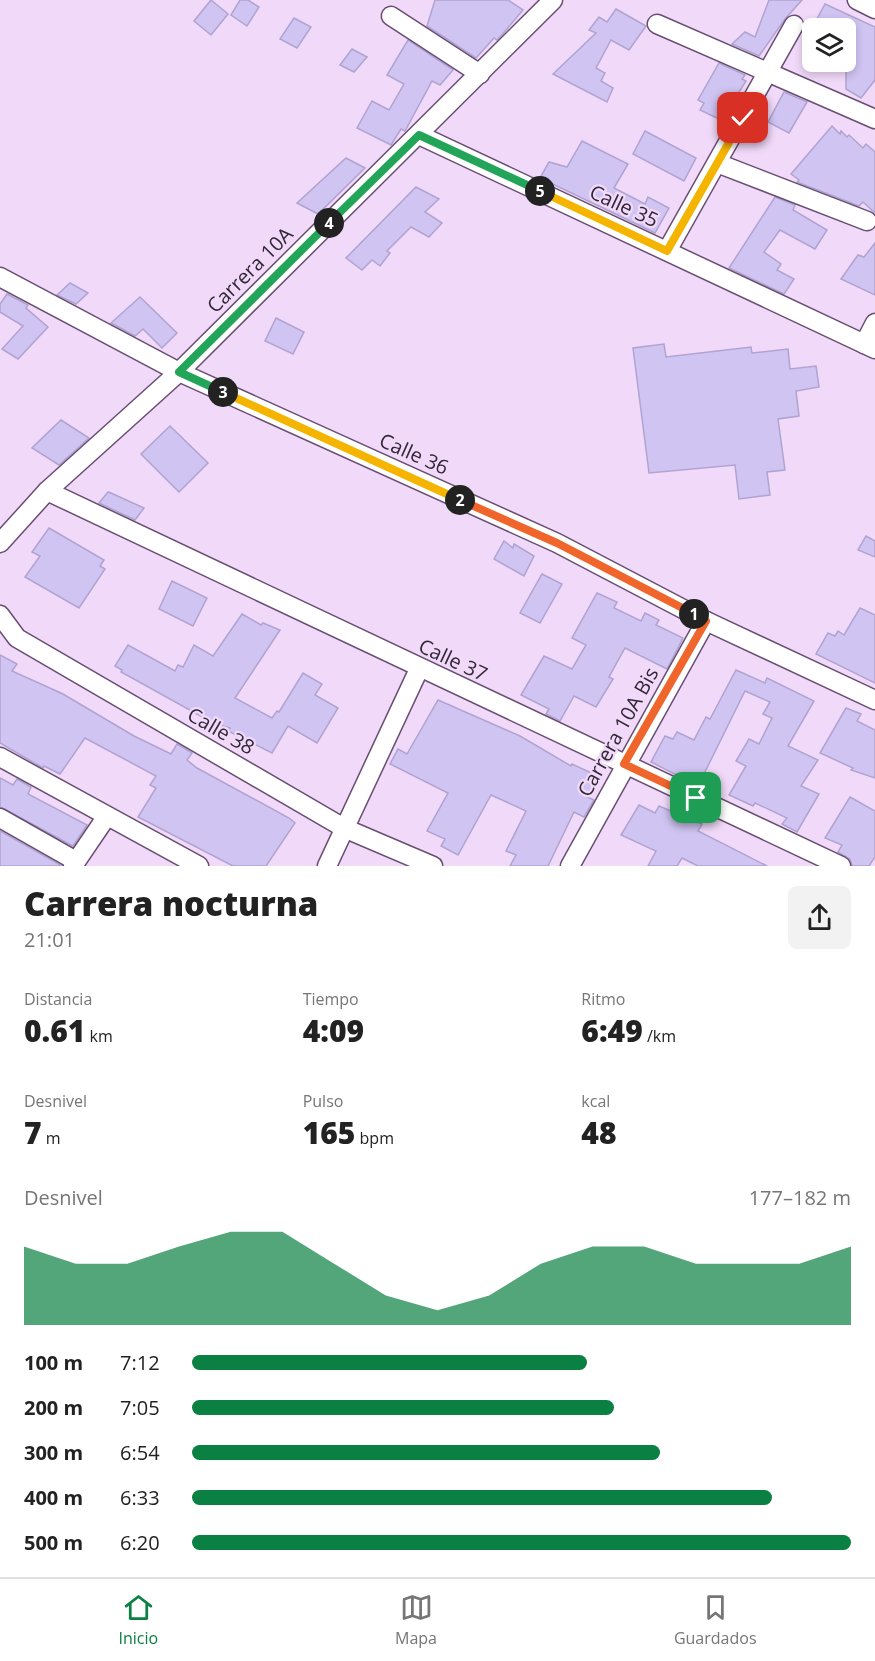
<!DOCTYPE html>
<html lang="es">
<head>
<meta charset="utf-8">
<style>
  body { margin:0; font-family:"Open Sans",sans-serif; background:#f2f2f2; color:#222; height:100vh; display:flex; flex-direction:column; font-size:22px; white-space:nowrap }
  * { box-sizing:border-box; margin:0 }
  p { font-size:20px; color:#767676 }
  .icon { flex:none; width:33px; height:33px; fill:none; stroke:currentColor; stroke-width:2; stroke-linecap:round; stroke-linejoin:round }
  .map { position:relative; height:866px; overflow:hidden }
  .details { display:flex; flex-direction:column; background:#fff; flex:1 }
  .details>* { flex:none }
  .controls { position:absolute; left:802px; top:18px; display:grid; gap:12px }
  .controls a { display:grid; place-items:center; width:54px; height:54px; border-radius:9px; background:#fff; box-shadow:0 3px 9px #0003; font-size:30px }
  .pin { position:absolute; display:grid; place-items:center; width:51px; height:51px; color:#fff; margin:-26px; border-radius:12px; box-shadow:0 3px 9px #0006 }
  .km { position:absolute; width:30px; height:30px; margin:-15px; border-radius:50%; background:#222; color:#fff; font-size:16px; line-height:30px; text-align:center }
  .round { display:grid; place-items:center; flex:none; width:63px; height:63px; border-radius:9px; background:#f2f2f2 }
  .overview { display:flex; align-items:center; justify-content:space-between; height:102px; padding:0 24px }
  h1 { font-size:33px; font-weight:800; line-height:45px }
  .figures { display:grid; grid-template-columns:repeat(3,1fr); gap:9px; height:102px; padding:6px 24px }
  .figures div { display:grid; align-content:center }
  .figures b { font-size:30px; font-weight:800 }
  .figures small { font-size:16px; font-weight:400 }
  .figures p { font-size:16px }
  .chart { height:168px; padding:12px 24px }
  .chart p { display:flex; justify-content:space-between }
  .chart svg { width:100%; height:108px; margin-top:6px; fill:#0b8043; opacity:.7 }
  ul { padding:0 24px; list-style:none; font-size:20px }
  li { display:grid; grid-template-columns:96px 72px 1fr; align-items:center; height:45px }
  li i { height:15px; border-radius:8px; background:#0b8043 }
  .menu { display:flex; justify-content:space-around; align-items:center; height:84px; border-top:2px solid #e0e0e0; background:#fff; font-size:16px; color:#767676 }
  .menu a { display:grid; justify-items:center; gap:3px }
  .menu .on { color:#0b8043 }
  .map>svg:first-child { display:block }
</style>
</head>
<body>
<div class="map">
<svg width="875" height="866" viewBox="0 0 875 866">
  <rect width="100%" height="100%" fill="#f1d9fa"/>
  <!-- building -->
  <g fill="#d0c4f2" stroke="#b0a3d0" stroke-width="1.5">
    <path d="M211,0l17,14 -17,21 -17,-14z"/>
    <path d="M240,0h8l11,7 -12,19 -16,-11z"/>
    <path d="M435,0h73l15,10 -23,27 -3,3 -3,-2 -18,20 -49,-32z"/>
    <path d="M769,0h33l-17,19 -26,37 -27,-12 13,-12 10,5z"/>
    <path d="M825,4l50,23v53l-14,18 -15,-9v-61h-34z"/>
    <path d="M616,9l30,17 -17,24 -18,-10 -15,28 9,5 -4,8 12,7 -6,14 -54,-28 43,-41 -7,-3 10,-13 8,5z"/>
    <path d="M294,18l17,9 -14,21 -17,-9z"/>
    <path d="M408,40l45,30 -13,15 -8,-4 -27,50 -4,-2 -10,16 -34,-17 15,-27 17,9 15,-26 -17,-9z"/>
    <path d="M352,49l15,8 -13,15 -14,-7z"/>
    <path d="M719,63l26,12 -3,4 4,2 -25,39 -21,-10 4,-7 -6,-3z"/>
    <path d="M784,92l23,10 -18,31 -21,-11z"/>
    <path d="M832,126l8,8 1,-3 6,6 2,-2 14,13 3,-4 9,8v61l-12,-11 -4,4 -62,-24 2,-2 -8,-6z"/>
    <path d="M645,131l51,27 -12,23 -51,-27z"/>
    <path d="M582,141l46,23 -14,24 31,16 3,-7 21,11 -14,25 -115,-55 9,-16 18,5z"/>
    <path d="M346,158l19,10 -47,46 -21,-11z"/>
    <path d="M416,187l23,12 -14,13 17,11 -13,14 -18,-10 -24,24 3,2 -10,13 -8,-6 -10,10 -16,-12z"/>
    <path d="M775,197l20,8 -2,5 34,20 -12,19 -35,-19 -16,22 17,12 -4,6 17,9 -10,15 -55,-26z"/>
    <path d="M875,243v52l-34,-16 17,-24 6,2z"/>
    <path d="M70,283l18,10 -12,11 -19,-9z"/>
    <path d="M7,294l21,11 -2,3 22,19 -30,32 -16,-10 21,-23 -23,-14v-8z"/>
    <path d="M140,297l37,36 -15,15 -19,-19 -8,7 -24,-13z"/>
    <path d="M276,318l28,14 -11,22 -28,-13z"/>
    <path d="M664,344l2,13 85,-10 1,6 36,-4 2,20 26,-3 3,21 -23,4 3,25 -21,3 7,51 -18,2 3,23 -31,4 -4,-34 -86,8 -16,-125z"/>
    <path d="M61,420l28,18 -30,27 -27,-17z"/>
    <path d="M170,426l38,37 -29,29 -38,-38z"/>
    <path d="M108,492l3,1 33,15 -9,12 -36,-17z"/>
    <path d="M49,528l55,32 -4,6 5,3 -26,39 -54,-31 15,-21 -8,-4z"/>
    <path d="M866,536l9,5v16l-17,-7z"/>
    <path d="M504,541l9,7 1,-4 20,12 -10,20 -30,-17z"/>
    <path d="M542,574l20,10 -22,39 -20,-10z"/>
    <path d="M172,581l35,17 -14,28 -34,-17z"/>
    <path d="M597,593l20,9 -3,6 27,13 4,-8 14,7 -3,5 27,13 -16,31 -42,-21 -16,29 4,2 -17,28 -22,-11 -14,25 -14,-7 3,-5 -28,-14 23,-39 28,13 14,-24 -14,-7z"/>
    <path d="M860,608l15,7v68l-59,-29 12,-21 7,3 3,-5 6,4z"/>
    <path d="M242,614l19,11 2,-2 17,7 -45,68 37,20 5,-7 2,1 24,-39 19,11 -7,11 23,13 -21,35 -29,-17 -16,27 -44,-22 2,-3 -15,-4 -94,-52 1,-2 -7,-4 13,-21 47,26 3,-6 5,2 11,-22 19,11z"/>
    <path d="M0,655l17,9 -5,7 51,23 71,42 37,18 6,-10 7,4 8,5 -5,7 10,8 92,50 6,5 -29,43h-33l-95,-49 18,-29 -6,-3 6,-9 -71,-38 -25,36 -16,-8 -1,2 -43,-25z"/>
    <path d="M736,670l29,13 2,-5 47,23 -26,45 30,14 -17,26 18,8 -22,38 -15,-8 5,-6 -32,-15 -2,3 -24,-11 17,-29 -10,-5 13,-22 10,5 13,-26 -9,-4 7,-12 -25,-11 -47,95 -47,-24 14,-26 8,3 4,-7 17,8 12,-23 4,2z"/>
    <path d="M438,700l82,36 51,30 1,-2 26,12 -11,21 7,3 -10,17 -10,-5 -26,54h-38l6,-11 -10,-4 20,-40 -35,-16 -33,60 -17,-9 4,-7 -18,-8 21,-38 -58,-29 8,-15 9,5z"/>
    <path d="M846,708l15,6 -4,7 18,9v48l-24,-8 2,-2 -33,-15z"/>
    <path d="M0,778l13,7 4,-6 14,8 -3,7 59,31 -14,21 -73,-39z"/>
    <path d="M850,797l25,14v46l-6,9h-17l-2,-7 -12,-7 4,-7 -17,-7z"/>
    <path d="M639,805l16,8 4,-7 43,18 -4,7 69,35h-69l-16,-8 -5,8h-29l8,-15 -35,-16z"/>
    <path d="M0,831l62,35h-62z"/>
  </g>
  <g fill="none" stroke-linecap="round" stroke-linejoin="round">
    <!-- minor casing -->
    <g stroke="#694e72" stroke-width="21">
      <g id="minor">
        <path d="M857,0l18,9"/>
        <path d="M391,16l89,58"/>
        <path d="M657,24l218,95"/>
        <path d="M419,135l456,214"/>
        <path d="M717,163l150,58"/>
        <path d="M667,251l127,-226"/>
        <path d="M0,277l179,95 378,171 149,78 169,79"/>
        <path d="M864,344l11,-21"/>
        <path d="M47,491l794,375"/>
        <path d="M0,543l47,-52 132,-119 374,-372"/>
        <path d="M0,615l17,23 327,190 89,38"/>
        <path d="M0,757l199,109"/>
        <path d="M0,818l76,43"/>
        <path d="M73,866l34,-50"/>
        <path d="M327,866l92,-197"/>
        <path d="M570,866l136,-245"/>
      </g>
    </g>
    <!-- minor -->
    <use href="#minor" stroke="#fff" stroke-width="18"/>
  </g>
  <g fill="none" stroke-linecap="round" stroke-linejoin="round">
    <!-- split-1 casing -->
    <g stroke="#fff" stroke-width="12">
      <path id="split-1" d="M694,614l12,7 -82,143 72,34"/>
    </g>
    <!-- split-2 casing -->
    <g stroke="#fff" stroke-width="12">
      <path id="split-2" d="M460,500l97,43 137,71"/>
    </g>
    <!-- split-3 casing -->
    <g stroke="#fff" stroke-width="12">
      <path id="split-3" d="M223,392l237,108"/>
    </g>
    <!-- split-4 casing -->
    <g stroke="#fff" stroke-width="12">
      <path id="split-4" d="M223,392l-44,-20 150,-149"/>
    </g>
    <!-- split-5 casing -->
    <g stroke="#fff" stroke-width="12">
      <path id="split-5" d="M329,223l90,-88 121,56"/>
    </g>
    <!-- split-6 casing -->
    <g stroke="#fff" stroke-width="12">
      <path id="split-6" d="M540,191l127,60 76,-133"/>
    </g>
    <!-- split-1 -->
    <use href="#split-1" stroke="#f0652b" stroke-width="8"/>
    <!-- split-2 -->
    <use href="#split-2" stroke="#f0652b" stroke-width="8"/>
    <!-- split-3 -->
    <use href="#split-3" stroke="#f5b400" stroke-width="8"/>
    <!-- split-4 -->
    <use href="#split-4" stroke="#22a559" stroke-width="8"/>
    <!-- split-5 -->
    <use href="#split-5" stroke="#22a559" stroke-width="8"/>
    <!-- split-6 -->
    <use href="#split-6" stroke="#f5b400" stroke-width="8"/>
  </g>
  <g text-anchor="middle" stroke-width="4.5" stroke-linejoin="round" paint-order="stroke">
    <!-- street labels -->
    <g font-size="20" fill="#322736" stroke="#f1d9fa">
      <text transform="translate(624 206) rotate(25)" y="7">Calle 35</text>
      <text transform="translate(250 270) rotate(-45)" y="7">Carrera 10A</text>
      <text transform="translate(414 454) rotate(24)" y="7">Calle 36</text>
      <text transform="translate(453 660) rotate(25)" y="7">Calle 37</text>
      <text transform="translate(221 731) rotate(30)" y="7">Calle 38</text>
      <text transform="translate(618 732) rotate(-61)" y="7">Carrera 10A Bis</text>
    </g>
  </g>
</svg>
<div class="controls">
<a><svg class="icon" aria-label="layers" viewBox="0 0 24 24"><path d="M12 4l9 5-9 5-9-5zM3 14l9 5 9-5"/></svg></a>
</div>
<div class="pin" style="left:696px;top:798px;background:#1e9e55"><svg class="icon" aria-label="arrive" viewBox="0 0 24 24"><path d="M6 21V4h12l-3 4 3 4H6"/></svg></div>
<div class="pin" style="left:743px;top:118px;background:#d93025"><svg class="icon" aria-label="check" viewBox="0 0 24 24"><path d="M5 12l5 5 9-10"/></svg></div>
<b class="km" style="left:694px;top:614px">1</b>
<b class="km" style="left:460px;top:500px">2</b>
<b class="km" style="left:223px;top:392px">3</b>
<b class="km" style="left:329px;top:223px">4</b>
<b class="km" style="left:540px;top:191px">5</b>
</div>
<section class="details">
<div class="overview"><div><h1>Carrera nocturna</h1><p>21:01</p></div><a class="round"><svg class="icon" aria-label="share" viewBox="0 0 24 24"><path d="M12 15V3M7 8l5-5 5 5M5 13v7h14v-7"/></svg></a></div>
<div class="figures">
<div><p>Distancia</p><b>0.61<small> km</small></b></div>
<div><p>Tiempo</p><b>4:09</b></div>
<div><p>Ritmo</p><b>6:49<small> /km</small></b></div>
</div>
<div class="figures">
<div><p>Desnivel</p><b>7<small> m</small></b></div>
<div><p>Pulso</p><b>165<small> bpm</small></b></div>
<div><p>kcal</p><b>48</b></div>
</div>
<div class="chart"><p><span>Desnivel</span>177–182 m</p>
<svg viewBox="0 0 160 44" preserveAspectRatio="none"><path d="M0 44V12L10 19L20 19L30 12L40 6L50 6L60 19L70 32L80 38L90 32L100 19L110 12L120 12L130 19L140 19L150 19L160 12V44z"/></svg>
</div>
<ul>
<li><b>100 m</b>7:12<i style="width:60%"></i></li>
<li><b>200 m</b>7:05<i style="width:64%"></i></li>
<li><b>300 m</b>6:54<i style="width:71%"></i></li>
<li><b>400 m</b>6:33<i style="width:88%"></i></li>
<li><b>500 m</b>6:20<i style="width:100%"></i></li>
</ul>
</section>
<nav class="menu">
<a class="on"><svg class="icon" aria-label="home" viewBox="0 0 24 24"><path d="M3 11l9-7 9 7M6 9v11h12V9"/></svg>Inicio</a>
<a><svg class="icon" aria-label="map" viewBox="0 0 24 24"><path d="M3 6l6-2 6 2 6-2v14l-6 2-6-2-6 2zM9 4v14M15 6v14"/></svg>Mapa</a>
<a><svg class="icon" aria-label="saved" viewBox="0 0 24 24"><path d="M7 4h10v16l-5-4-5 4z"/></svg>Guardados</a>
</nav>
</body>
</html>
